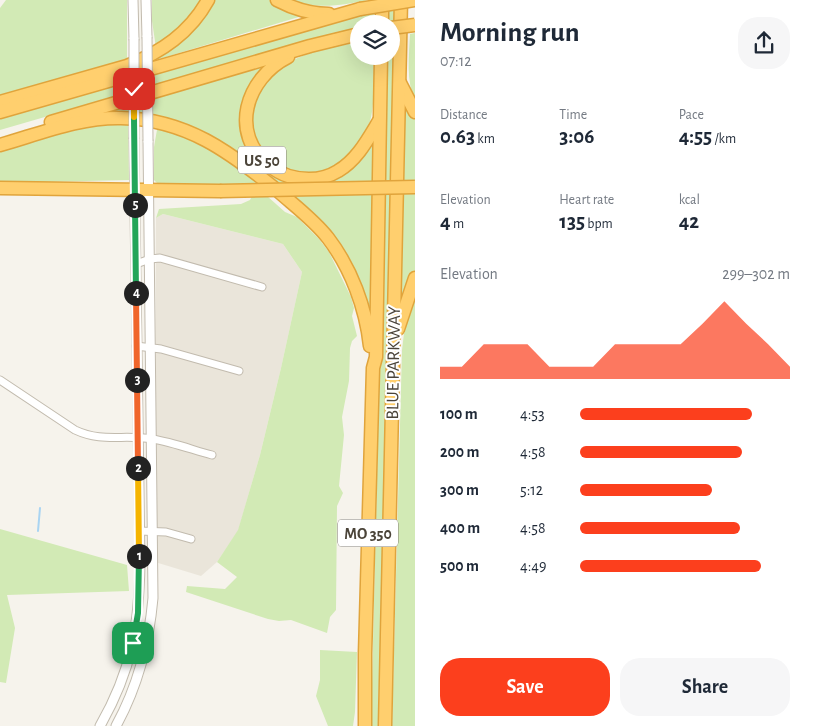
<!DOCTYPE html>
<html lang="en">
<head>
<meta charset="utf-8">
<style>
  body { margin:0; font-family:"Alegreya Sans",sans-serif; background:#f6f6f7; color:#1f2937; height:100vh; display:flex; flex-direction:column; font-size:19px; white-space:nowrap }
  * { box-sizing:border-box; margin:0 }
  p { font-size:16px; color:#747a83 }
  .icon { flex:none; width:28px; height:28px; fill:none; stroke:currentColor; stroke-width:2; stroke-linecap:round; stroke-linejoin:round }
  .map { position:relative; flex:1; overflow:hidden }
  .sheet { display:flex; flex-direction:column; background:#fff; width:400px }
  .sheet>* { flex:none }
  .tools { position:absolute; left:350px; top:15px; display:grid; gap:10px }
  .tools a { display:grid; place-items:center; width:50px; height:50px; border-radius:50%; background:#fff; box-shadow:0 5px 20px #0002; font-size:25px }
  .pin { position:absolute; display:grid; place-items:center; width:42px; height:42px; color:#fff; margin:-21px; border-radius:10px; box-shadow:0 2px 8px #0006 }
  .km { position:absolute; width:25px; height:25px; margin:-12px; border-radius:50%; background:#222; color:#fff; font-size:14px; line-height:25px; text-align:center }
  .round { display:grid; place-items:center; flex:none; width:52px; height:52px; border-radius:20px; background:#f6f6f7 }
  .summary { display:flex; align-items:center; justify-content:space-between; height:85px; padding:0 25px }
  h1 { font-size:28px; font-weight:700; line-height:38px }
  .metrics { display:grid; grid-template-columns:repeat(3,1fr); gap:8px; height:85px; padding:5px 25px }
  .metrics div { display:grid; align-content:center }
  .metrics b { font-size:21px; font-weight:700 }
  .metrics small { font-size:14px; font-weight:400 }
  .metrics p { font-size:14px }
  .chart { height:140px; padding:10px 25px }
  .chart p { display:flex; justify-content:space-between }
  .chart svg { width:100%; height:90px; margin-top:5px; fill:#fc3f1d; opacity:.7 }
  .button { display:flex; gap:10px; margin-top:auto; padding:10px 25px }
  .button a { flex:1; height:58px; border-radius:20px; background:#fc3f1d; color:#fff; font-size:20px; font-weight:700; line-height:58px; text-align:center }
  .button a+a { background:#f6f6f7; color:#1f2937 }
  ul { padding:0 25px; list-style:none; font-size:16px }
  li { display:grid; grid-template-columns:80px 60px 1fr; align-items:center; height:38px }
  li i { height:12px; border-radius:6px; background:#fc3f1d }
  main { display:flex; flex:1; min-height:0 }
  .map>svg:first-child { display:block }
</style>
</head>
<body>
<main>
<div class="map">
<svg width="415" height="726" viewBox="0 0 415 726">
  <rect width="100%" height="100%" fill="#f6f3ec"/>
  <!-- residential -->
  <path fill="#eae5da" d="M163,214l120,30 19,28 -21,96 -21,87 -22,76 -21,31 -16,14 -46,-14 1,-344z"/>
  <!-- green -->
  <g fill="#d2eab5">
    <path d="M6,0h121v61l-127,37v-90z"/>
    <path d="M152,0h52l-10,15 -38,33 -4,-27z"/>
    <path d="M214,0h59l29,16 -146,44v-3z"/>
    <path d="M290,0h80c-29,5 -51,10 -80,0z"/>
    <path d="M389,0h7l-18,726h-7l16,-670h4v-32h-3z"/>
    <path d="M374,13v11h-15v4l-52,13 -307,89v-12l344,-101z"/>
    <path d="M415,33v69c-9,-22 -6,-45 -5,-68z"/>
    <path d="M359,42v14h15c-1,24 2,50 -6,72 -3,8 -11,23 -18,29 -3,3 -9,5 -13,8 -65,38 -121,-55 -54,-99 22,-15 51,-19 76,-24z"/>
    <path d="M272,63l-19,20 -2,67 59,33 62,-39 1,34 -2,141 -29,-66 -124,-111 -123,-28z"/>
    <path d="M405,100l10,16v158l-13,32 -2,-5z"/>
    <path d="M128,121l1,59 -129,3v-33l87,-25z"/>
    <path d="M158,124l38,14 70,48 -108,-2 -4,-4v-33z"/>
    <path d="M252,196h15l18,16 12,5 22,22 10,13 22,45 3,11 -2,8 5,20 -5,5 -2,7 -1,33 -7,36 2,18 -5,51 4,7 -6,13 -1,104 -6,7 -3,16 -36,-13 -12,1 -11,-2 -82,-27 1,-6 38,3 12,-12 -20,-15 21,-32 22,-75 21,-87 21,-96 -19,-28 -120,-30 -7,4 3,-9 82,-5 9,-4z"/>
    <path d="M415,289v437h-23l10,-376 3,-25z"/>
    <path d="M0,529l127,36 2,26 -122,4 8,33 -9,55 -6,-1z"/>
    <path d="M320,650l37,2 -2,60 -2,14h-25l-12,-30 4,-16z"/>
  </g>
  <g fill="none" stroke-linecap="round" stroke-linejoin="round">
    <!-- stream -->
    <path stroke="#a9d4f2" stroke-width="2" d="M38,531l2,-23"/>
    <!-- minor casing -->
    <g stroke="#c2bbae" stroke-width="9">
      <g id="minor">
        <path d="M136,264l14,-5 10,-1 102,29"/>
        <path d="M136,346l25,3 78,22"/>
        <path d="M0,380l75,50c28,13 48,4 77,9 20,3 41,11 60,16"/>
        <path d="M139,531l27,1 25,7"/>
      </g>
    </g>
    <!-- tertiary casing -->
    <g stroke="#c2bbae" stroke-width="11">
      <g id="tertiary">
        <path d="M133,0l1,39"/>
        <path d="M146,0l1,37"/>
        <path d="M100,726c32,-56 39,-100 40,-163l-6,-424"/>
        <path d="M116,726c22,-40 33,-83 37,-128l-5,-457"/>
      </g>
    </g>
    <!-- motorway casing -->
    <g stroke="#e0a43c" stroke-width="15">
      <g id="motorway">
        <path d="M277,0c17,9 33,14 52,14"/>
        <path d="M382,24v-24"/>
        <path d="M288,57c-42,21 -60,77 -18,109 11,9 25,13 39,13 10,0 21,-3 29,-8 19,-11 30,-32 41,-50"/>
        <path d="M400,83l15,29"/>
        <path d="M0,102l127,-36c34,-14 63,-33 81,-66"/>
        <path d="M0,112l360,-103"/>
        <path d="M51,122l259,-76 49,-12"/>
        <path d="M0,145c39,-11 80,-28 121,-27 65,1 109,34 157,73 17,15 36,29 50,47 23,30 38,70 42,108"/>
        <path d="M0,188l220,3"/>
        <path d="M398,329l17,-51"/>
        <path d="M365,726v-72l8,-286 3,-11 5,-301"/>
        <path d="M385,726l16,-726"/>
      </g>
    </g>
    <!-- minor -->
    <use href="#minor" stroke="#fff" stroke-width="7"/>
    <!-- tertiary -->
    <use href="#tertiary" stroke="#fff" stroke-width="9"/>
    <!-- motorway -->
    <use href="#motorway" stroke="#ffcf6e" stroke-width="12"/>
    <!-- tertiary-bridge casing -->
    <g stroke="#c2bbae" stroke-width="11" stroke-linecap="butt">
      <g id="tertiary-bridge">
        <path d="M147,37l1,104"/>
        <path d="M134,39v100"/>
      </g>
    </g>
    <!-- motorway-bridge casing -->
    <g stroke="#e0a43c" stroke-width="15" stroke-linecap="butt">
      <g id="motorway-bridge">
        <path d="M360,9l55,-9"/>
        <path d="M391,28l24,-3"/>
        <path d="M220,191l195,-4"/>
      </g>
    </g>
    <!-- tertiary-bridge -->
    <use href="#tertiary-bridge" stroke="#fff" stroke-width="9"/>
    <!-- motorway-bridge -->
    <use href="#motorway-bridge" stroke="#ffcf6e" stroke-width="12"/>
  </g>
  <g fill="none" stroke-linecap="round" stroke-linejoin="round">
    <!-- split-1 casing -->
    <g stroke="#fff" stroke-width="10">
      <path id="split-1" d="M133,643l5,-30 1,-57"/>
    </g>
    <!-- split-2 casing -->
    <g stroke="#fff" stroke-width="10">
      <path id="split-2" d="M138,468l1,88"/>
    </g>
    <!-- split-3 casing -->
    <g stroke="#fff" stroke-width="10">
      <path id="split-3" d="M137,380l1,88"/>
    </g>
    <!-- split-4 casing -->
    <g stroke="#fff" stroke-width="10">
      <path id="split-4" d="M136,293l1,87"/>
    </g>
    <!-- split-5 casing -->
    <g stroke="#fff" stroke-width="10">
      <path id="split-5" d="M135,205l1,88"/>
    </g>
    <!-- split-6 casing -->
    <g stroke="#fff" stroke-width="10">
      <path id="split-6" d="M134,117l1,88"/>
    </g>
    <!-- split-7 casing -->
    <g stroke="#fff" stroke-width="10">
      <path id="split-7" d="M134,89v28"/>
    </g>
    <!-- split-1 -->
    <use href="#split-1" stroke="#22a559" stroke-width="6"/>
    <!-- split-2 -->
    <use href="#split-2" stroke="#f5b400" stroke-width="6"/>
    <!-- split-3 -->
    <use href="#split-3" stroke="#f0652b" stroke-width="6"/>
    <!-- split-4 -->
    <use href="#split-4" stroke="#f0652b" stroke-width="6"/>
    <!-- split-5 -->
    <use href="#split-5" stroke="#22a559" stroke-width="6"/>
    <!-- split-6 -->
    <use href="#split-6" stroke="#22a559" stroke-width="6"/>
    <!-- split-7 -->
    <use href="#split-7" stroke="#f5b400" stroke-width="6"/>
  </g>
  <g text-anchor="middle" stroke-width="4" stroke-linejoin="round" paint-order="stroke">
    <!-- shield labels -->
    <g fill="#fff" stroke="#817c74" stroke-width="1">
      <rect x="238" y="146.5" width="48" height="27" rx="4"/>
      <rect x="338" y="519.5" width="60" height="27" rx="4"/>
    </g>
    <g font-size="16" font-weight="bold" fill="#4b4439">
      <text x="262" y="166">US 50</text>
      <text x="368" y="539">MO 350</text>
    </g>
    <!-- street labels -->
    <g font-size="18" fill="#4b4439" stroke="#fff">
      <text transform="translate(393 363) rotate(-89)" y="6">BLUE PARKWAY</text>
    </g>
  </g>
</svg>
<div class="tools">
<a><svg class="icon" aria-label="layers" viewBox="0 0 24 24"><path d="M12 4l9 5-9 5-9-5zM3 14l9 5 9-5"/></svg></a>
</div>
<div class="pin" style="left:133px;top:643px;background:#1e9e55"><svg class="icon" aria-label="arrive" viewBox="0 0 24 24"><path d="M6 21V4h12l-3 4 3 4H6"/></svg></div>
<div class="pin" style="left:134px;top:89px;background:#d93025"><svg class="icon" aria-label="check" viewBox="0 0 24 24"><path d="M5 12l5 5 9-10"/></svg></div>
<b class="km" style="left:139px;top:556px">1</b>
<b class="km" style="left:138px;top:468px">2</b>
<b class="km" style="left:137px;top:380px">3</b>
<b class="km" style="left:136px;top:293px">4</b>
<b class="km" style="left:135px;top:205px">5</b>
</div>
<section class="sheet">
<div class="summary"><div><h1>Morning run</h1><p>07:12</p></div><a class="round"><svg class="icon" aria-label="share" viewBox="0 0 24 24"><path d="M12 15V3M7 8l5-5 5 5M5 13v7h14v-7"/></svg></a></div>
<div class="metrics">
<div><p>Distance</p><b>0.63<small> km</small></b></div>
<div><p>Time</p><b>3:06</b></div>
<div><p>Pace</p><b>4:55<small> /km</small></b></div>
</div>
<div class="metrics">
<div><p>Elevation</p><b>4<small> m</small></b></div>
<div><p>Heart rate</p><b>135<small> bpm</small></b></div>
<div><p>kcal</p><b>42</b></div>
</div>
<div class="chart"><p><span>Elevation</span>299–302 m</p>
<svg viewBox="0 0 160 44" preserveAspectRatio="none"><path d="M0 44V38L10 38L20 27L30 27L40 27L50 38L60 38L70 38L80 27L90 27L100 27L110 27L120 17L130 6L140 17L150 27L160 38V44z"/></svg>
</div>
<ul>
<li><b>100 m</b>4:53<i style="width:82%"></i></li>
<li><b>200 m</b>4:58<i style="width:77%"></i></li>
<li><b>300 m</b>5:12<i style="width:63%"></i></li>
<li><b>400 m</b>4:58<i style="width:76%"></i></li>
<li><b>500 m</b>4:49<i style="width:86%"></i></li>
</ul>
<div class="button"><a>Save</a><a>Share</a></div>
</section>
</main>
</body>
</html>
